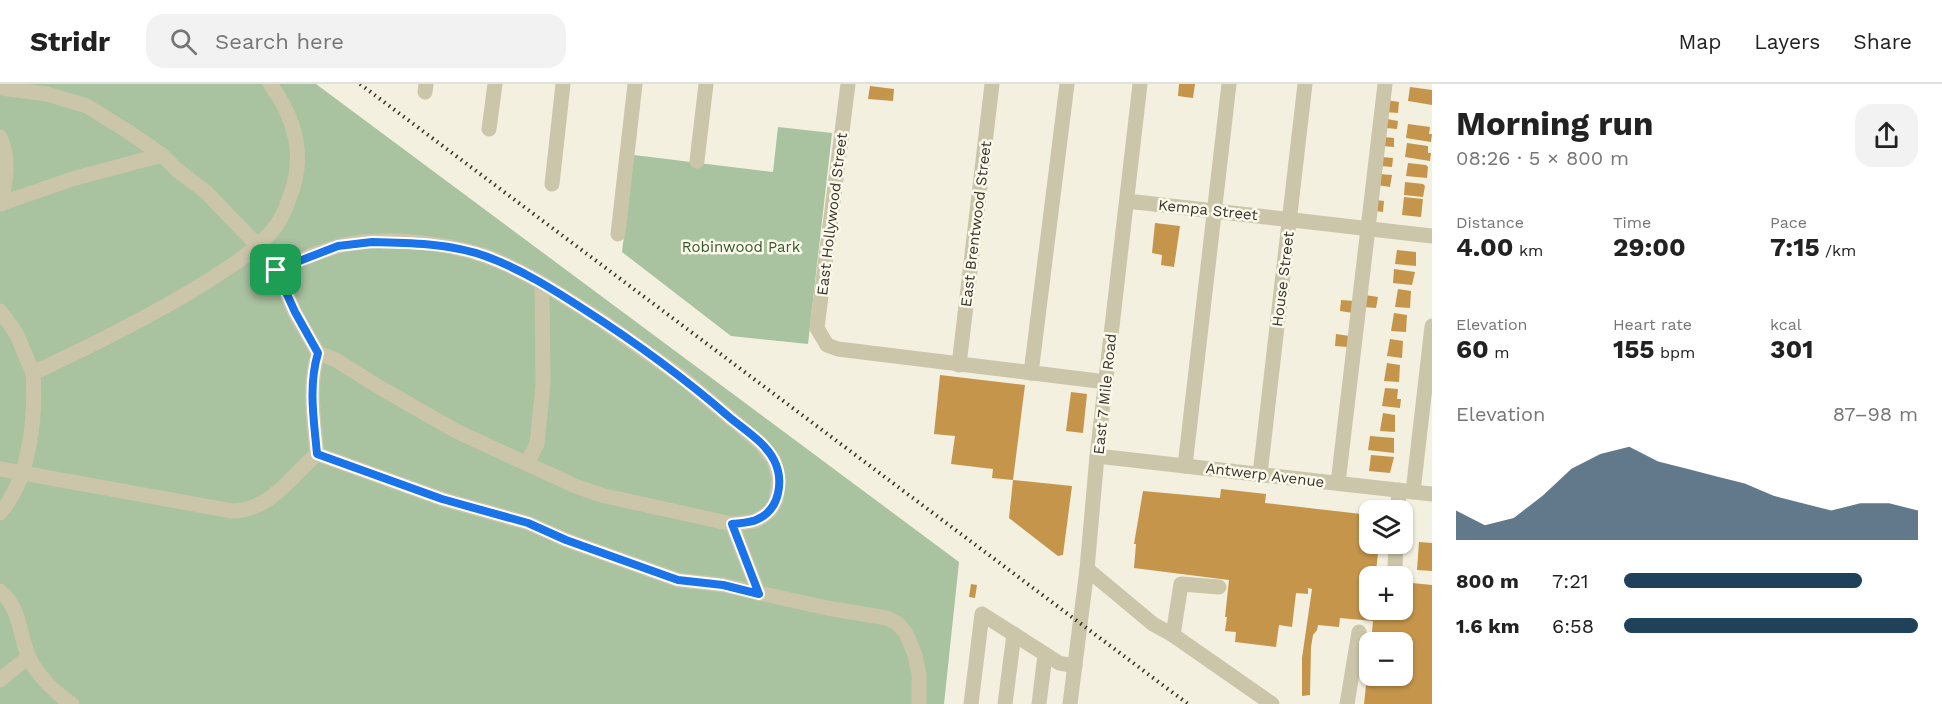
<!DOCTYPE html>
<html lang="en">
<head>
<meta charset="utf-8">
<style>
  body { margin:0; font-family:"Work Sans",sans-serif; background:#f2f2f2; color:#222; height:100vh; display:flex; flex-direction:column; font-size:22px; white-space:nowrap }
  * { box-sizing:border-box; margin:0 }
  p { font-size:20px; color:#767676 }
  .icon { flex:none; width:33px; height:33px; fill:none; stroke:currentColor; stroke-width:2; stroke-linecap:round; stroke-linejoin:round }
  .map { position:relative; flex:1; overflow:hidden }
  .details { display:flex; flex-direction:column; background:#fff; width:510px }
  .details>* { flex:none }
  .tools { position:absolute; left:1359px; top:416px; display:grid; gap:12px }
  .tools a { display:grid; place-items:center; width:54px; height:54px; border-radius:12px; background:#fff; box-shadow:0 2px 4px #0004; font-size:30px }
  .pin { position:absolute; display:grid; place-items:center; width:51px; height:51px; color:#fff; margin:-26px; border-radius:12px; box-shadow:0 3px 9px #0006 }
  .round { display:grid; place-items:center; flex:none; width:63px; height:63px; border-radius:18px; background:#f2f2f2 }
  .head { display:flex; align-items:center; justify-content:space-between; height:102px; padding:0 24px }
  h1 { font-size:33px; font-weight:700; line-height:45px }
  .metrics { display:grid; grid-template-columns:repeat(3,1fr); gap:9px; height:102px; padding:6px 24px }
  .metrics div { display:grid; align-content:center }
  .metrics b { font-size:26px; font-weight:700 }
  .metrics small { font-size:16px; font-weight:400 }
  .metrics p { font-size:16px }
  .chart { height:168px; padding:12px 24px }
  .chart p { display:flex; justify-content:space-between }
  .chart svg { width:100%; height:108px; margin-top:6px; fill:#1f415a; opacity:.7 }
  ul { padding:0 24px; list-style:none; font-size:20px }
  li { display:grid; grid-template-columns:96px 72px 1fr; align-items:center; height:45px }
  li i { height:15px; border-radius:8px; background:#1f415a }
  header { display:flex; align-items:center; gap:36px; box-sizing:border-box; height:84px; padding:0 30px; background:#fff; border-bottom:2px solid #e0e0e0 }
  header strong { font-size:28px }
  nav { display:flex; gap:33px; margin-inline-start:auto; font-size:21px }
  .search { width:420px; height:54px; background:#f2f2f2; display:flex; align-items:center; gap:15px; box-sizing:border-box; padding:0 21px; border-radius:18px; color:#767676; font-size:22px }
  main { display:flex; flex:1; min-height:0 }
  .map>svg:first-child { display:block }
</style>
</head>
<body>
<header>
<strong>Stridr</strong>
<div class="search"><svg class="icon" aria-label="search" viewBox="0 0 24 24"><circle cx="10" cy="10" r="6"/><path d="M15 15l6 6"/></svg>Search here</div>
<nav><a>Map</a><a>Layers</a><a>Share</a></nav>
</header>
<main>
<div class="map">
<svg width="1432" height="620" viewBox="0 0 1432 620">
  <rect width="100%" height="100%" fill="#f3f0df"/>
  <!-- green -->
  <g fill="#a9c29f">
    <path d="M0,0h316l643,478 -15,142h-944z"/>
    <path d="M778,43l54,6 -24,211 -77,-8 -109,-84 12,-97 139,17z"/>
  </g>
  <!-- building -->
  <g fill="#c4954b">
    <path d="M1179,0h16l-2,14 -15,-2z"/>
    <path d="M870,2l24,3 -1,12 -25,-2z"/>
    <path d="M1410,3l22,3v15l-24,-4z"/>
    <path d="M1386,16l13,2 -1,11 -13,-1z"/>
    <path d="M1387,35l11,2 -1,8 -11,-1z"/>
    <path d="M1408,40l22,3 -1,7h3l-1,8 -25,-4z"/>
    <path d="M1384,53l10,1v9l-11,-1z"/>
    <path d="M1407,59l21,3v7h3l-1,8 -25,-4z"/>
    <path d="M1382,73l11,1 -1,9 -11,-1z"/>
    <path d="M1408,79l18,2 2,2 -1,11 -21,-2z"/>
    <path d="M1379,90l13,1 -2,12 -13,-2z"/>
    <path d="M1405,98l18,2 2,2 -2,11 -19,-2z"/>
    <path d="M1404,113l19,2 -2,18 -19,-2z"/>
    <path d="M1376,116l8,1 -1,11 -8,-1z"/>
    <path d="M1155,139l25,3 -6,41 -13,-2 1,-10 -10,-2z"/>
    <path d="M1397,166l19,2v14l-21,-2z"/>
    <path d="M1394,185l21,3 -3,13 -19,-2z"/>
    <path d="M1398,205l13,2 -1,17 -15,-1z"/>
    <path d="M1365,211l13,2 -2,11 -12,-1z"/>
    <path d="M1341,216l13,1 -1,12 -13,-2z"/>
    <path d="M1394,229l13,2 -1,17 -15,-1z"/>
    <path d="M1336,250l13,2 -1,11 -13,-1z"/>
    <path d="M1390,255l13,2 -1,17 -15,-2z"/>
    <path d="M1387,279l13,2 -1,17 -15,-1z"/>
    <path d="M940,291l85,10 -12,95 -21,-2 1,-9 -42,-5 4,-28 -21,-2z"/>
    <path d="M1385,304l13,1 -1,10h4l-1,9 -18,-2z"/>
    <path d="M1071,308l16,2 -4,39 -17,-2z"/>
    <path d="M1383,329l12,2v17l-15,-1z"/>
    <path d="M1370,352l24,2v15l-26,-3z"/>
    <path d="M1371,371l23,2 -4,16 -21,-2z"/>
    <path d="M1013,396l59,6 -9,69 -5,1 -49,-38z"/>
    <path d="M1221,405l45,5 -1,9 105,12v28h9l-3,29 14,1v3h-20v33h32v-27l30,3v119h-68l4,-37h2v8h32v-33h-31l2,-21 -33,-3 -1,9 -21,-2 -1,5 -4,5 -2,12 -1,48 -8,1v-38l10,-69 -4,-1v6l-12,-1 -4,34 -13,-2 -3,22 -41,-5 1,-10 -11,-1 2,-14h-2l4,-37 -95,-12 2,-24h-2l9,-53 77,7z"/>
    <path d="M1419,458l13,1v28l-15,-1z"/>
    <path d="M971,500l6,1 -2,13 -6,-1z"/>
  </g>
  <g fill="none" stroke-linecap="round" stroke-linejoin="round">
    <!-- minor -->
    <g stroke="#cbc5aa" stroke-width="15">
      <path d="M848,0l-31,244 10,17 11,4 268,33"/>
      <path d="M0,4l47,6 40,12 40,25 35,24 15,15 29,22 51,53 19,25 19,43 23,40c-10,34 -4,67 -1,101 -26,22 -47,57 -85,57l-232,-42"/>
      <path d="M425,8l1,-8"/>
      <path d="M489,45l6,-45"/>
      <path d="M0,53c10,22 6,43 1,67"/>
      <path d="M697,77l9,-77"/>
      <path d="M552,100l11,-100"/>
      <path d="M1127,117l305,35"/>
      <path d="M0,120l72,-25 90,-24"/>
      <path d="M618,150l17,-150"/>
      <path d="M276,186c20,-8 40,-18 60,-23 43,-12 105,-5 147,8 21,7 40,18 59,28l1,101 -6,60 -10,19"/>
      <path d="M0,227l16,22 17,40"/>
      <path d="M318,269l18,7 43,27 77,44 117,54 28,10 131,29 24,-3 14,-10 6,-10 3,-21 -5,-20 -14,-17 -77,-65 -85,-60 -56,-35"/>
      <path d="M959,281l33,-281"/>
      <path d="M1031,289l36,-289"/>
      <path d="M317,370l125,45 86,24 38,17 112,40 45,5 104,23 60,10 10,5 9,10 9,22 4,19v30"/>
      <path d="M1097,372l335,38"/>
      <path d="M1185,382l44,-382"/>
      <path d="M1260,390l45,-390"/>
      <path d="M1338,399l47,-399"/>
      <path d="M1413,408l19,-166"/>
      <path d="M1398,426l1,-20"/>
      <path d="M0,429c30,-34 36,-97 33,-140 58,-27 115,-55 170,-89 24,-15 50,-31 69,-53 8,-9 13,-20 17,-32 17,-41 7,-80 -19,-115"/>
      <path d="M732,440l27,70"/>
      <path d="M1395,483l1,-24"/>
      <path d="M1087,485l66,55 20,11 99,69"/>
      <path d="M0,507c20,16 19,42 28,64 7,18 28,39 44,49"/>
      <path d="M1173,551l8,-51 38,3"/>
      <path d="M0,596l28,-23"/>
      <path d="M971,620l11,-90 77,49 16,3"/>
      <path d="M1005,620l9,-70"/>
      <path d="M1039,620l6,-49"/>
      <path d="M1070,620l17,-135 10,-113 43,-372"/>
      <path d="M1347,620l12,-72"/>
    </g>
    <!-- rail -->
    <path stroke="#39342a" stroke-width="4" stroke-dasharray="1.5 4.5" stroke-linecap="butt" d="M360,0l828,620"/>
  </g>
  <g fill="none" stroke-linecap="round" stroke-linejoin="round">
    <!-- route casing -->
    <g stroke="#fff" stroke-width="12">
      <path id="route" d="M372,158c38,1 77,1 113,14 36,13 69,34 100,54 50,32 98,67 143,106 15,13 37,26 46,44 10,20 6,49 -16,59 -7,4 -18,4 -26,5l27,70 -36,-9 -45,-5 -112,-40 -38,-17 -86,-24 -125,-45c-3,-34 -9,-67 1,-101l-23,-41 -19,-42 62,-24z"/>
    </g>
    <!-- route -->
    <use href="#route" stroke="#1a73e8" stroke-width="8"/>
  </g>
  <g text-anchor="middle" stroke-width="5" stroke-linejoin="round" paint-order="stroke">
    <!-- street labels -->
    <g font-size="15" fill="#39342a" stroke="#faf9eb">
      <text transform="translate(1208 126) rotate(6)" y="5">Kempa Street</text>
      <text transform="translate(832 130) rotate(-83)" y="5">East Hollywood Street</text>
      <text transform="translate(976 140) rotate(-83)" y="5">East Brentwood Street</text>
      <text transform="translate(1283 195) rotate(-83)" y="5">House Street</text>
      <text transform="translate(1105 310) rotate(-84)" y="5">East 7 Mile Road</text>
      <text transform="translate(1265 391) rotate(7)" y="5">Antwerp Avenue</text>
    </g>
    <!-- park labels -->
    <g font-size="15" fill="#39572e" stroke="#faf9eb">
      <text x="741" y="168">Robinwood Park</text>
    </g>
  </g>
</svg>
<div class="tools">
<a><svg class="icon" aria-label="layers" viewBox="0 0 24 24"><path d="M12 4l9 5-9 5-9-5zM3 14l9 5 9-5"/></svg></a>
<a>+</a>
<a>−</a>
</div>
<div class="pin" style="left:276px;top:186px;background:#1e9e55"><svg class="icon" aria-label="arrive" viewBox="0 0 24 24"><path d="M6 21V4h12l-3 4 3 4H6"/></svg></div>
</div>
<section class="details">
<div class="head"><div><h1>Morning run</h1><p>08:26 · 5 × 800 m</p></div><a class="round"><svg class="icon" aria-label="share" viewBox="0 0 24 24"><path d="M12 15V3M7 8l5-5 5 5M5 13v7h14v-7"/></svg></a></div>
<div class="metrics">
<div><p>Distance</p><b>4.00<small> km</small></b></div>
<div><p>Time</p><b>29:00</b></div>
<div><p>Pace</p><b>7:15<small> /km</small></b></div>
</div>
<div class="metrics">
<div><p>Elevation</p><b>60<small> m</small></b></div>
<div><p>Heart rate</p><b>155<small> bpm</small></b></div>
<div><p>kcal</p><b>301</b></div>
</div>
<div class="chart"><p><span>Elevation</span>87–98 m</p>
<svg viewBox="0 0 160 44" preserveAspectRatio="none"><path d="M0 44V32L10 38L20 35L30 26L40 15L50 9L60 6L70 12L80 15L90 18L100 21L110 26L120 29L130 32L140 29L150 29L160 32V44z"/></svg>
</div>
<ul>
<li><b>800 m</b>7:21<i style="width:81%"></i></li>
<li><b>1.6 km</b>6:58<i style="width:100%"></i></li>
</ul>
</section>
</main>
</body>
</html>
